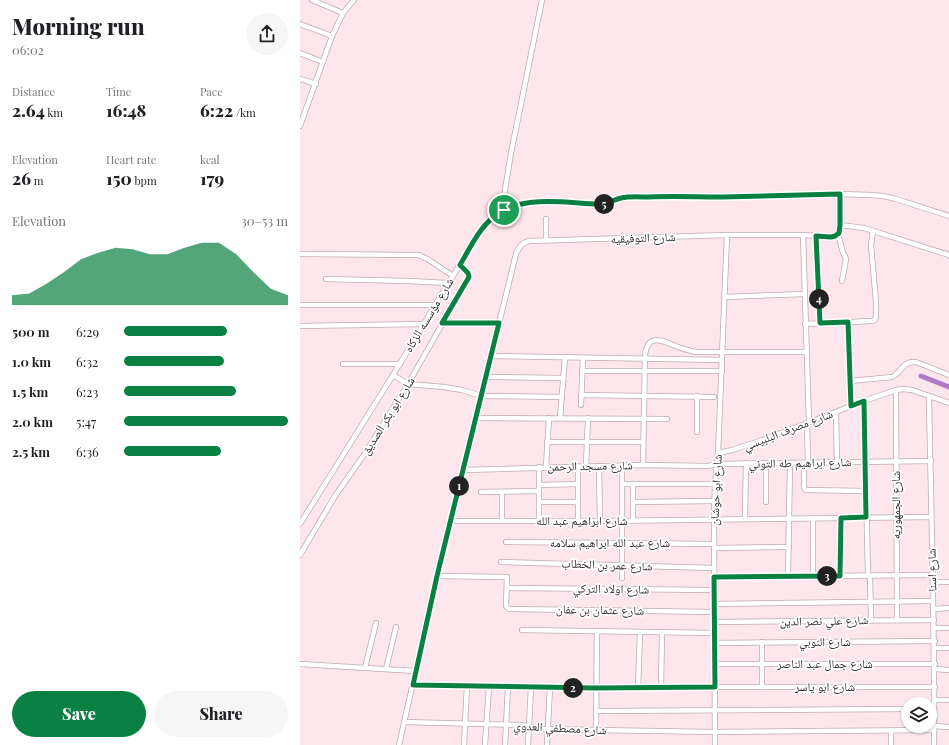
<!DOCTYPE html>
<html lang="en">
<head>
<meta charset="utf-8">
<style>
  body { margin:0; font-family:"Playfair Display","Noto Naskh Arabic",serif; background:#f6f6f6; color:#202124; height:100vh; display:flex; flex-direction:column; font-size:15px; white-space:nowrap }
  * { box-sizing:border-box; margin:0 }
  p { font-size:13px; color:#757577 }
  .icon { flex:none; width:22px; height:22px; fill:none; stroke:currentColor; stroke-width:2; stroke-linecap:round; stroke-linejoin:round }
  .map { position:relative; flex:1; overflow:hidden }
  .side { display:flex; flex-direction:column; background:#fff; width:300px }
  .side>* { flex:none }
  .fabs { position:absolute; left:601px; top:697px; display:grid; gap:8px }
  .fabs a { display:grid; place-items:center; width:36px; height:36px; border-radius:50%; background:#fff; box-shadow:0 1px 3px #0004; font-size:20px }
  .pin { position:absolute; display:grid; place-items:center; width:34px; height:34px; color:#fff; margin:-17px; border:2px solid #fff; border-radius:50%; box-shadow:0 1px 4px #0007 }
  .km { position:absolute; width:20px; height:20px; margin:-10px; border-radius:50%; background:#222; color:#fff; font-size:11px; line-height:20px; text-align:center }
  .round { display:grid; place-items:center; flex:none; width:42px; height:42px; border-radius:21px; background:#f6f6f6 }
  .head { display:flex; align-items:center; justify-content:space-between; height:68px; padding:0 12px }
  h1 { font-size:22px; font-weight:800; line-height:30px }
  .figures { display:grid; grid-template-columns:repeat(3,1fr); gap:6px; height:68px; padding:4px 12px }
  .figures div { display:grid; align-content:center }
  .figures b { font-size:17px; font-weight:800 }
  .figures small { font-size:11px; font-weight:400 }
  .figures p { font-size:11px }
  .chart { height:112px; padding:8px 12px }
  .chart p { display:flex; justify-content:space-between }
  .chart svg { width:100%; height:72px; margin-top:4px; fill:#0b8043; opacity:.7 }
  .primary-button { display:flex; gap:8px; margin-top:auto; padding:8px 12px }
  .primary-button a { flex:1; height:46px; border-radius:24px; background:#0b8043; color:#fff; font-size:16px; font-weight:800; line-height:46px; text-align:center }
  .primary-button a+a { background:#f6f6f6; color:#202124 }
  ul { padding:0 12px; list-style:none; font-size:13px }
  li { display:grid; grid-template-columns:64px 48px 1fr; align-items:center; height:30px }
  li i { height:10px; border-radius:5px; background:#0b8043 }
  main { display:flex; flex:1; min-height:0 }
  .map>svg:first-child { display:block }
</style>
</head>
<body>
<main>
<section class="side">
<div class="head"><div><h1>Morning run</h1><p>06:02</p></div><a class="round"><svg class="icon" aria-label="share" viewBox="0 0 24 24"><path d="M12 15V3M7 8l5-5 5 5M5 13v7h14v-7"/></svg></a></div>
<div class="figures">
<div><p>Distance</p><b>2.64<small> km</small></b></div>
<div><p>Time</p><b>16:48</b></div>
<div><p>Pace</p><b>6:22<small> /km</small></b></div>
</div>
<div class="figures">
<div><p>Elevation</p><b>26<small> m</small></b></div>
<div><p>Heart rate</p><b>150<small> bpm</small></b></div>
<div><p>kcal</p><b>179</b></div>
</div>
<div class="chart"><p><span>Elevation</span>30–53 m</p>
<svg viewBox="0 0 160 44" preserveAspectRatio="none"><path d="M0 44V38L10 37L20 31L30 24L40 16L50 12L60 9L70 10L80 13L90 13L100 9L110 6L120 6L130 13L140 24L150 34L160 38V44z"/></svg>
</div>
<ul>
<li><b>500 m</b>6:29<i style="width:63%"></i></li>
<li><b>1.0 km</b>6:32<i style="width:61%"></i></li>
<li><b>1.5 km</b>6:23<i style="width:68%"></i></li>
<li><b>2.0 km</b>5:47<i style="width:100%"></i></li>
<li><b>2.5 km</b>6:36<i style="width:59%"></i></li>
</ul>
<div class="primary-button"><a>Save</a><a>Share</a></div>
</section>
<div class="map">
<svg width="649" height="745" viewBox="0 0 649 745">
  <rect width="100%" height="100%" fill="#fde7ec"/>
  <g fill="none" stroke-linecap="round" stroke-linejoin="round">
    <!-- canal -->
    <path stroke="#af7bc9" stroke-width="5" d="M621,376l28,11"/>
    <!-- street casing -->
    <g stroke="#bfaaaf" stroke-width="6">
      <g id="street">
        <path d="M12,0l31,13"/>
        <path d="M0,24l32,12"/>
        <path d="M0,53l23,9"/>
        <path d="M0,79l16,5"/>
        <path d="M0,126l32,-90 11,-23 11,-13"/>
        <path d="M204,210l1,-20 6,-37 31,-153"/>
        <path d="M540,225l24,3 85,27"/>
        <path d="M503,235l6,187"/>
        <path d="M537,235c4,5 3,8 5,14 0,4 3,6 4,10l-4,22"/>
        <path d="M516,236l4,87"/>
        <path d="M246,240v-21"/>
        <path d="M0,254l119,1 10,5 24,16"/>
        <path d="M26,279l82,2 40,2"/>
        <path d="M425,297l79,-3"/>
        <path d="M0,305h135"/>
        <path d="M548,322l3,84"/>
        <path d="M142,323h57"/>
        <path d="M505,324l67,-3 3,-1 1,-4v-14l-5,-57 2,-14"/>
        <path d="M0,326l124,-2"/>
        <path d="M191,356l231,4"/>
        <path d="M43,364h57"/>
        <path d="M282,371h140"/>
        <path d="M93,375l15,9 36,3 18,3 19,6 81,1"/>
        <path d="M186,377l77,1"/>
        <path d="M550,381l42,-4c10,-5 10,-16 24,-15l33,13"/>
        <path d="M596,390l1,230"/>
        <path d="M281,395l133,2"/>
        <path d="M629,396c2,116 6,233 5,349"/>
        <path d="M564,401l4,175"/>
        <path d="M281,405l2,-47"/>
        <path d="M536,412l1,50"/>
        <path d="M176,418l191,1"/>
        <path d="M260,418l5,-60"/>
        <path d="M507,423l1,40"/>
        <path d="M397,432v-36"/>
        <path d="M247,442h96"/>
        <path d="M418,453l14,-3 31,-10 101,-39 32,-11 7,-1 9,1 37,13"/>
        <path d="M466,463v39"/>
        <path d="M504,463v25l2,2 60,1"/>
        <path d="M343,465l2,-110c3,-25 22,-12 36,-7 5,2 10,3 16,4h109"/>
        <path d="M278,466v55"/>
        <path d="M286,466l2,-48"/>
        <path d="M299,466l1,55"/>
        <path d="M239,467v54"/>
        <path d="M246,467l3,-49"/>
        <path d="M163,470l180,-5 65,1 9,-2 214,-3"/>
        <path d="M322,484h93"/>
        <path d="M333,484v36"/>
        <path d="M239,485l39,-1"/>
        <path d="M181,492l58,-1"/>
        <path d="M239,502h39"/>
        <path d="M333,502l81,-1"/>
        <path d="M513,518v58"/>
        <path d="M445,519l1,-56"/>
        <path d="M151,521h149l331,-4"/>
        <path d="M202,521v-29"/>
        <path d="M0,524l93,-149 31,-51 11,-19 44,-71c5,-7 9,-14 16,-18 25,-19 60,-14 89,-13 5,0 10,1 15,1 11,0 20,-6 30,-7h93l118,-3 31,1 12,1 13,3 53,17"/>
        <path d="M206,542l208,2"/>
        <path d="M414,548l75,-1"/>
        <path d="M0,555l35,-59 31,-44 42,-68 61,-107 -1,-4 -8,-8"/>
        <path d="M201,562l213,6"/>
        <path d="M137,576l70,1 -1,29 3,3 205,3"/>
        <path d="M488,576l2,-113"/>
        <path d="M540,576l1,-58"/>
        <path d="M570,576l1,44"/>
        <path d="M414,577l218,-2"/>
        <path d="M322,578v-113"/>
        <path d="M633,582h16"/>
        <path d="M207,588l207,2"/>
        <path d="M414,604l219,-3"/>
        <path d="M633,609l16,-1"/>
        <path d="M415,622l219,-2"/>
        <path d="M634,628h15"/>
        <path d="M222,630l193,3"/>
        <path d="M415,643l220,-2"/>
        <path d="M635,648h14"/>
        <path d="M0,664l116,7"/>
        <path d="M415,664h220"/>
        <path d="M65,668l11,-45"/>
        <path d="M86,669l10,-42"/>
        <path d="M635,669l14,1"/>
        <path d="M113,685l183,3 119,-1h220"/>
        <path d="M462,687v-45"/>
        <path d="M338,688l2,-56"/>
        <path d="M361,688l1,-56"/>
        <path d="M635,700h14"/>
        <path d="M296,711l312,-2"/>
        <path d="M104,722l117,3 22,4 53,1 119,2 219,-2"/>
        <path d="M634,726l15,1"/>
        <path d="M296,730l1,-99"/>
        <path d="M99,745l38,-169 79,-322c3,-7 6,-11 13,-13l198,-6h76l32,2 4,-4 1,-3v-36"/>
        <path d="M164,745l3,-59"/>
        <path d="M185,745l4,-59"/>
        <path d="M205,745l3,-58"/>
        <path d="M228,745l3,-58"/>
        <path d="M247,745l3,-58"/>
        <path d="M415,745l-1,-226 1,-35 3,-31 9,-218"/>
        <path d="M591,745v-14"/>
      </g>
    </g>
    <!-- street -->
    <use href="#street" stroke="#fff" stroke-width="4.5"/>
  </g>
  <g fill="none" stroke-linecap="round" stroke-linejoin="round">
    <!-- route casing -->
    <g stroke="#fff" stroke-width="8">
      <path id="route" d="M540,194v31l-1,8 -4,3 -4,1 -15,-1 4,87 28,-1 3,84 13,-5 2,116 -25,1 -1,58 -126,1 1,110 -119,1 -183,-3 24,-109 62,-253h-57l27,-46 -1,-4 -8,-8c11,-19 22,-43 42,-54 27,-15 66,-8 96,-7 9,0 15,-4 23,-6 9,-2 19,-1 28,-1 24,-1 48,0 73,0 39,-1 79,-2 118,-3z"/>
    </g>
    <!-- route -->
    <use href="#route" stroke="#0b8043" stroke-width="5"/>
  </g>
  <g text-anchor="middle" stroke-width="3.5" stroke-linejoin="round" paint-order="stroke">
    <!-- street labels -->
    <g font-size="12" fill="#352d2f" stroke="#fff">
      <text transform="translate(343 238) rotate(-2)" y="4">شارع التوفيقيه</text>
      <text transform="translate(129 315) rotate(-59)" y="4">شارع مؤسسه الزكاه</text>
      <text transform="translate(88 416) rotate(-58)" y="4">شارع ابو بكر الصديق</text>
      <text transform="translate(488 430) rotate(-21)" y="4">شارع مصرف البلبيسي</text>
      <text transform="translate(500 463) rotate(-1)" y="4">شارع ابراهيم طه التوني</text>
      <text transform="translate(290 466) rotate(-1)" y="4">شارع مسجد الرحمن</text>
      <text transform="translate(416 490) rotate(-87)" y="4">شارع ابو حوشان</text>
      <text transform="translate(596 505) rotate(-90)" y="4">شارع الجمهوريه</text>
      <text x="282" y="525">شارع ابراهيم عبد الله</text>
      <text x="310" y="547">شارع عبد الله ابراهيم سلامه</text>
      <text transform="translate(307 565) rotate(2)" y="4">شارع عمر بن الخطاب</text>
      <text transform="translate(632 570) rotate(-91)" y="4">شارع اسنا</text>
      <text transform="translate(311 589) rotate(1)" y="4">شارع اولاد التركي</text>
      <text transform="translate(300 610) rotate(1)" y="4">شارع عثمان بن عفان</text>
      <text transform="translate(524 621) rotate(-1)" y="4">شارع علي نصر الدين</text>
      <text x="525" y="646">شارع النوبي</text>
      <text x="525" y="668">شارع جمال عبد الناصر</text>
      <text x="525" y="691">شارع ابو ياسر</text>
      <text transform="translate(260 728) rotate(3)" y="4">شارع مصطفي العدوي</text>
    </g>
  </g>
</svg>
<div class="fabs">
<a><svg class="icon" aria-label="layers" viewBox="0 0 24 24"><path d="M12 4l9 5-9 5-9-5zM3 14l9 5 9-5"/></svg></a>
</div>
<div class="pin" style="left:204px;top:210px;background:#1e9e55"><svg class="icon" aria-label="arrive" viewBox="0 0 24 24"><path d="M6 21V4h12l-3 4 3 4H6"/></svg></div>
<b class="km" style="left:159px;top:486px">1</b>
<b class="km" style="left:273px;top:688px">2</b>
<b class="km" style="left:527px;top:576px">3</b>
<b class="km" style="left:519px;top:299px">4</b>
<b class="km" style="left:304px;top:204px">5</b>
</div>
</main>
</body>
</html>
